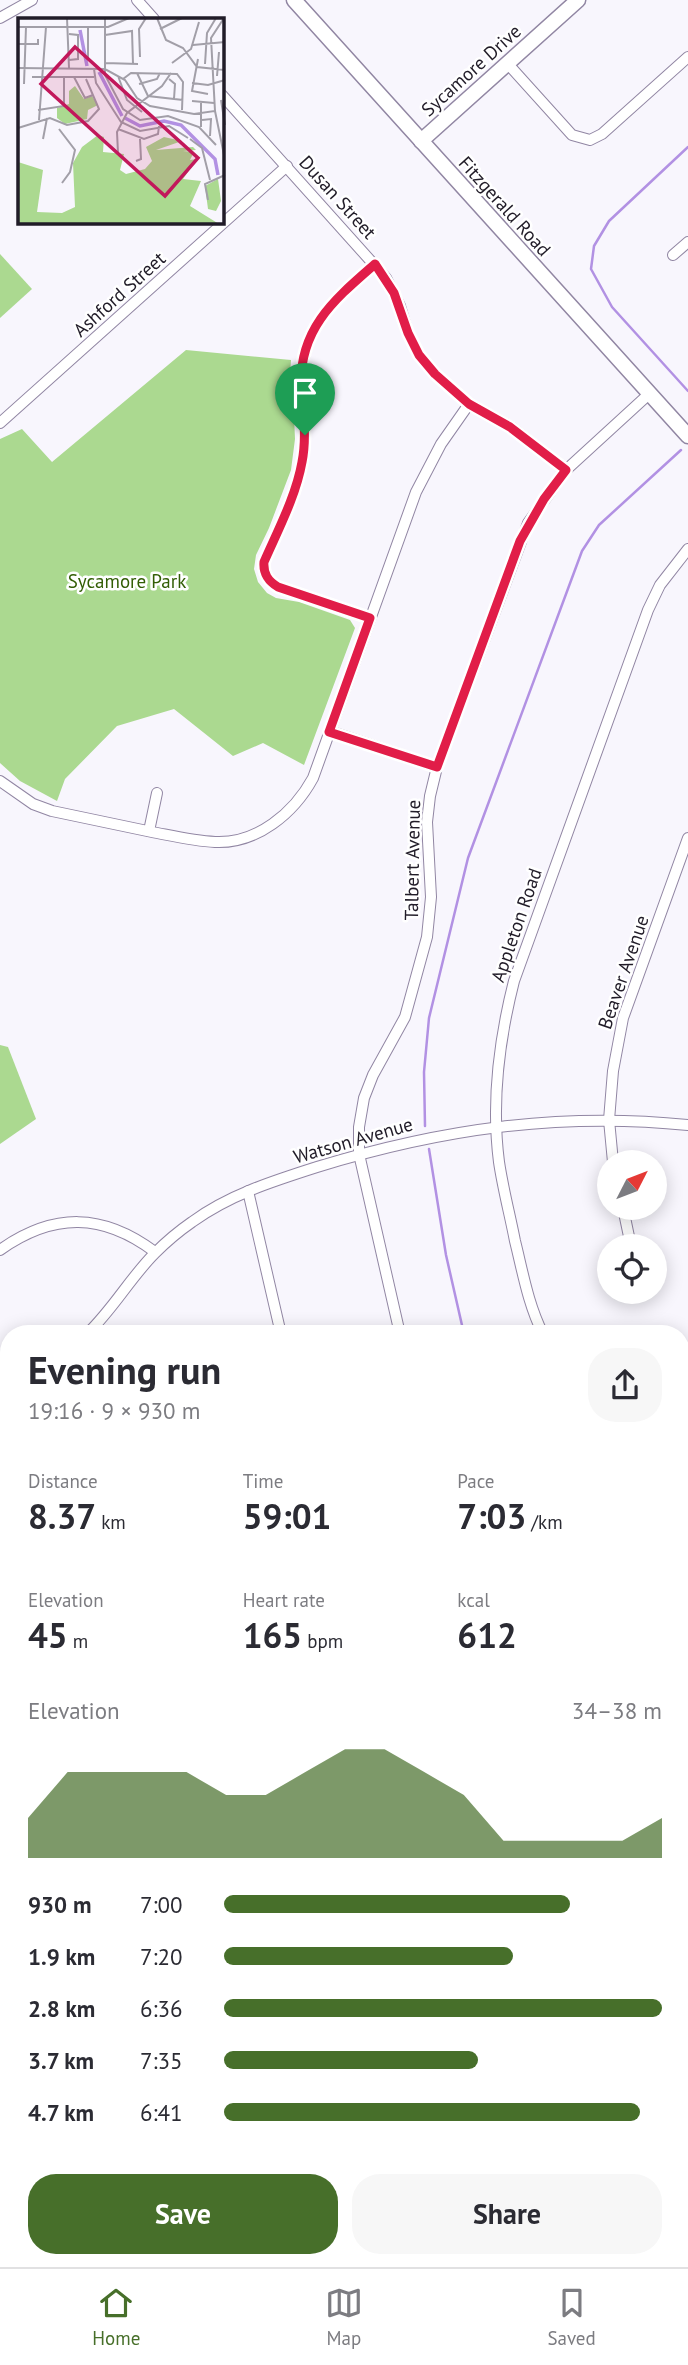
<!DOCTYPE html>
<html lang="en">
<head>
<meta charset="utf-8">
<style>
  body { margin:0; font-family:"PT Sans",sans-serif; background:#f7f7f7; color:#2b2b33; height:100vh; display:flex; flex-direction:column; font-size:26px; white-space:nowrap }
  * { box-sizing:border-box; margin:0 }
  p { font-size:23px; color:#7c7c81 }
  .icon { flex:none; width:38px; height:38px; fill:none; stroke:currentColor; stroke-width:2; stroke-linecap:round; stroke-linejoin:round }
  .map { position:relative; flex:1; overflow:hidden }
  .panel { position:absolute; left:0px; top:1325px; width:690px; height:943px; display:flex; flex-direction:column; background:#fff; border-radius:28px 28px 0 0; box-shadow:0 4px 18px #0003 }
  .panel>* { flex:none }
  .needle { width:46px; rotate:48deg }
  .fabs { position:absolute; left:597px; top:1150px; display:grid; gap:14px }
  .fabs a { display:grid; place-items:center; width:70px; height:70px; border-radius:50%; background:#fff; box-shadow:0 4px 18px #0003; font-size:35px }
  .pin { position:absolute; display:grid; place-items:center; width:60px; height:60px; color:#fff; margin:-72px -30px; border-radius:50% 50% 50% 0; rotate:-45deg; box-shadow:0 0 7px #0007 }
  .pin .icon { rotate:45deg }
  .round { display:grid; place-items:center; flex:none; width:74px; height:74px; border-radius:28px; background:#f7f7f7 }
  .headline { display:flex; align-items:center; justify-content:space-between; height:119px; padding:0 28px }
  h1 { font-size:38px; font-weight:600; line-height:52px }
  .stats { display:grid; grid-template-columns:repeat(3,1fr); gap:10px; height:119px; padding:7px 28px }
  .stats div { display:grid; align-content:center }
  .stats b { font-size:35px; font-weight:600 }
  .stats small { font-size:19px; font-weight:400 }
  .stats p { font-size:19px }
  .chart { height:196px; padding:14px 28px }
  .chart p { display:flex; justify-content:space-between }
  .chart svg { width:100%; height:126px; margin-top:7px; fill:#476f2a; opacity:.7 }
  .action { display:flex; gap:14px; margin-top:auto; padding:14px 28px }
  .action a { flex:1; height:80px; border-radius:28px; background:#476f2a; color:#fff; font-size:28px; font-weight:600; line-height:80px; text-align:center }
  .action a+a { background:#f7f7f7; color:#2b2b33 }
  ul { padding:0 28px; list-style:none; font-size:23px }
  li { display:grid; grid-template-columns:112px 84px 1fr; align-items:center; height:52px }
  li i { height:18px; border-radius:9px; background:#476f2a }
  .dock { display:flex; justify-content:space-around; align-items:center; height:98px; border-top:2px solid #e1e1e2; background:#fff; font-size:19px; color:#7c7c81 }
  .dock a { display:grid; justify-items:center; gap:4px }
  .dock .on { color:#476f2a }
  .map>svg:first-child { display:block }
</style>
</head>
<body>
<div class="map">
<svg width="688" height="2267" viewBox="0 0 688 2267">
  <rect width="100%" height="100%" fill="#f8f6fd"/>
  <!-- green -->
  <g fill="#abd990">
    <path d="M0,254l32,35 -32,29z"/>
    <path d="M186,350l105,10 -2,28 4,6 2,45 -4,31 -22,58 -13,27 -2,14 4,13 9,11 9,5 23,4 51,18 5,8 -51,137 -41,-22 -30,13 -59,-47 -57,17 -52,53 -8,22 -37,-20 -20,-18v-324l22,-10 30,33z"/>
    <path d="M0,1045l8,2 28,72 -36,25z"/>
    <path d="M0,1765l9,6v488h655l2,8h-666z"/>
    <path d="M681,1812l7,9v120l-7,-1z"/>
    <path d="M681,2024l7,4v80l-7,-7z"/>
    <path d="M681,2131l7,7v70h-7z"/>
  </g>
  <g fill="none" stroke-linecap="round" stroke-linejoin="round">
    <!-- stream -->
    <g stroke="#b291e3" stroke-width="2.5">
      <path d="M688,147l-79,74 -15,25 -3,23 21,38 76,84"/>
      <path d="M425,1126l-1,-54 5,-54 39,-160 114,-307 17,-26 82,-75"/>
      <path d="M429,1149l17,106 18,79"/>
      <path d="M681,1512l7,6"/>
    </g>
    <!-- minor casing -->
    <g stroke="#9186a3" stroke-width="12">
      <g id="minor">
        <path d="M137,0l17,19"/>
        <path d="M0,18l32,-18"/>
        <path d="M508,64l64,71 18,5 12,-6 86,-77"/>
        <path d="M222,95l164,183 14,28 8,27 11,22 16,19 34,30 42,23 55,43"/>
        <path d="M673,255l15,-13"/>
        <path d="M0,423l287,-257"/>
        <path d="M370,618l-92,-31c-11,-6 -15,-13 -14,-25 14,-32 32,-66 38,-100 5,-25 1,-50 0,-75 -3,-59 33,-88 73,-123"/>
        <path d="M329,731l108,36"/>
        <path d="M0,781l33,23 19,7c33,7 66,14 100,21 21,4 42,9 63,10 42,2 79,-29 98,-64l103,-286 25,-48 28,-40"/>
        <path d="M149,831l8,-38"/>
        <path d="M613,1162l-4,-42 4,-49 10,-53 65,-180"/>
        <path d="M248,1191l33,143"/>
        <path d="M623,1208l8,38"/>
        <path d="M0,1250c54,-38 103,-37 155,2"/>
        <path d="M87,1334c27,-26 43,-56 68,-81 11,-11 24,-22 37,-31 37,-27 81,-41 125,-55 124,-38 242,-55 371,-42"/>
        <path d="M400,1334l-41,-180v-27l5,-29 9,-23 32,-58 22,-80 4,-40 -4,-75 3,-26 7,-29 91,-244 38,-53 83,-76"/>
        <path d="M543,1334c-15,-30 -20,-61 -28,-93 -5,-26 -12,-52 -16,-79 -8,-62 0,-122 15,-181l134,-371 12,-25 28,-36"/>
        <path d="M8,1414l1,-1"/>
        <path d="M681,1421l7,6"/>
        <path d="M681,1602l7,7"/>
      </g>
    </g>
    <!-- secondary casing -->
    <g stroke="#9186a3" stroke-width="17">
      <g id="secondary">
        <path d="M294,0l394,436"/>
        <path d="M421,141l157,-141"/>
      </g>
    </g>
    <!-- minor -->
    <use href="#minor" stroke="#fff" stroke-width="10"/>
    <!-- secondary -->
    <use href="#secondary" stroke="#fff" stroke-width="14"/>
  </g>
  <g fill="none" stroke-linecap="round" stroke-linejoin="round">
    <!-- route casing -->
    <g stroke="#fff" stroke-width="14">
      <path id="route" d="M375,264l19,29 14,40 11,22 16,19 34,30 41,23 56,43 -22,29 -24,42 -83,226 -108,-35 41,-114 -92,-31c-10,-6 -15,-13 -14,-25 14,-32 32,-66 38,-100 5,-25 1,-50 -1,-75 -2,-59 34,-88 74,-123z"/>
    </g>
    <!-- route -->
    <use href="#route" stroke="#e11d48" stroke-width="9"/>
  </g>
  <g text-anchor="middle" stroke-width="5" stroke-linejoin="round" paint-order="stroke">
    <!-- street labels -->
    <g font-size="19" fill="#211c28" stroke="#fff">
      <text transform="translate(471 70) rotate(-42)" y="7">Sycamore Drive</text>
      <text transform="translate(338 197) rotate(48)" y="7">Dusan Street</text>
      <text transform="translate(505 206) rotate(48)" y="7">Fitzgerald Road</text>
      <text transform="translate(119 294) rotate(-42)" y="7">Ashford Street</text>
      <text transform="translate(412 860) rotate(-89)" y="7">Talbert Avenue</text>
      <text transform="translate(516 925) rotate(-71)" y="7">Appleton Road</text>
      <text transform="translate(623 972) rotate(-71)" y="7">Beaver Avenue</text>
      <text transform="translate(353 1140) rotate(-16)" y="7">Watson Avenue</text>
    </g>
    <!-- park labels -->
    <g font-size="19" fill="#325e05" stroke="#fff">
      <text x="127" y="588">Sycamore Park</text>
    </g>
  </g>
  <!-- overview -->
  <g transform="translate(18 18)">
    <rect width="206" height="206" fill="#f8f6fd"/>
    <path d="M57,68l9,13 8,-3 6,9 -10,5 -1,9 -22,5 -8,-6v-10l12,-4v-13zM80,117l6,2 -1,15 21,2 -4,16 6,4 19,-5 7,-8 -6,-14 18,-10 18,4 -26,9 37,-3 3,3 -13,1 11,1 -4,8 7,-1 -14,20 18,2 -11,25 29,18h-201v-62l25,8 -6,42 25,1 13,-6 -2,-44 9,-16zM200,161l3,22 -5,10 -8,-2 -3,-23z" fill="#abd990"/>
    <path fill="none" stroke="#b291e3" stroke-width="3.5" d="M62,12l7,36M81,54l23,44M107,100l15,8 24,-5 17,4 34,34 3,16"/>
    <path fill="none" stroke="#a29fa8" stroke-width="2" d="M49,0l2,50M69,0h23M87,0v57l18,34 17,11 28,-4 31,11 17,18M139,0l9,22 17,8 14,19 28,3M0,9h90l21,-9M70,9v33M142,11l22,-11M51,16l9,1v24l-9,1M87,17l27,-4 1,33M0,26h20v-5M175,27l32,-3M122,39l-1,-28 7,-11M180,41l-6,32 16,3M87,45l33,1M154,45l19,-14 8,-27M187,46l2,-31 9,-15M0,50l87,1 20,11 12,18 13,8 44,8 21,-3 -4,-73 13,-20M76,51l2,14 25,39 19,9 29,-5 19,12M119,55l11,23 35,4M100,58l9,24 15,12M199,58l2,-24M14,59h62M56,59l11,21 8,-3M105,61l8,-6 46,1 6,8 -1,28M151,61l6,5 -1,15M174,65l16,2 17,-5M6,66l2,-57M121,66l18,-5 3,-6M203,82l4,25M174,83l22,2M20,92l26,-4v-29M197,93l9,44M21,102l7,-93M184,102l9,-1 -1,17M183,109v-25M0,110l32,-10 17,7 21,-4 11,-12 -13,-30M41,111l16,21 -5,22 -8,11M100,111l26,10 14,-5 1,-8M25,121l4,-21M172,121l12,9 8,32M100,135l-1,-21 10,-19 35,-27 9,-13M118,143l5,-2 -1,-20M190,182l-3,-16 20,-9"/>
    <path fill="#c2185b" fill-opacity="0.15" stroke="#c2185b" stroke-width="3.5" d="M57,29l123,111 -33,38 -124,-112z"/>
    <rect width="206" height="206" fill="none" stroke="#211c28" stroke-width="3.5"/>
  </g>
</svg>
<div class="fabs">
<a><svg class="needle" viewBox="-14 -14 28 28"><path d="M0-13l5 13h-10z" fill="#e53935"/><path d="M0 13l5-13h-10z" fill="#7c7c81"/></svg></a>
<a><svg class="icon" aria-label="locate" viewBox="0 0 24 24"><circle cx="12" cy="12" r="6"/><path d="M12 2v4M12 18v4M2 12h4M18 12h4"/></svg></a>
</div>
<div class="pin" style="left:305px;top:435px;background:#1e9e55"><svg class="icon" aria-label="arrive" viewBox="0 0 24 24"><path d="M6 21V4h12l-3 4 3 4H6"/></svg></div>
<section class="panel">
<div class="headline"><div><h1>Evening run</h1><p>19:16 · 9 × 930 m</p></div><a class="round"><svg class="icon" aria-label="share" viewBox="0 0 24 24"><path d="M12 15V3M7 8l5-5 5 5M5 13v7h14v-7"/></svg></a></div>
<div class="stats">
<div><p>Distance</p><b>8.37<small> km</small></b></div>
<div><p>Time</p><b>59:01</b></div>
<div><p>Pace</p><b>7:03<small> /km</small></b></div>
</div>
<div class="stats">
<div><p>Elevation</p><b>45<small> m</small></b></div>
<div><p>Heart rate</p><b>165<small> bpm</small></b></div>
<div><p>kcal</p><b>612</b></div>
</div>
<div class="chart"><p><span>Elevation</span>34–38 m</p>
<svg viewBox="0 0 160 44" preserveAspectRatio="none"><path d="M0 44V30L10 14L20 14L30 14L40 14L50 22L60 22L70 14L80 6L90 6L100 14L110 22L120 38L130 38L140 38L150 38L160 30V44z"/></svg>
</div>
<ul>
<li><b>930 m</b>7:00<i style="width:79%"></i></li>
<li><b>1.9 km</b>7:20<i style="width:66%"></i></li>
<li><b>2.8 km</b>6:36<i style="width:100%"></i></li>
<li><b>3.7 km</b>7:35<i style="width:58%"></i></li>
<li><b>4.7 km</b>6:41<i style="width:95%"></i></li>
</ul>
<div class="action"><a>Save</a><a>Share</a></div>
</section>
</div>
<nav class="dock">
<a class="on"><svg class="icon" aria-label="home" viewBox="0 0 24 24"><path d="M3 11l9-7 9 7M6 9v11h12V9"/></svg>Home</a>
<a><svg class="icon" aria-label="map" viewBox="0 0 24 24"><path d="M3 6l6-2 6 2 6-2v14l-6 2-6-2-6 2zM9 4v14M15 6v14"/></svg>Map</a>
<a><svg class="icon" aria-label="saved" viewBox="0 0 24 24"><path d="M7 4h10v16l-5-4-5 4z"/></svg>Saved</a>
</nav>
</body>
</html>
